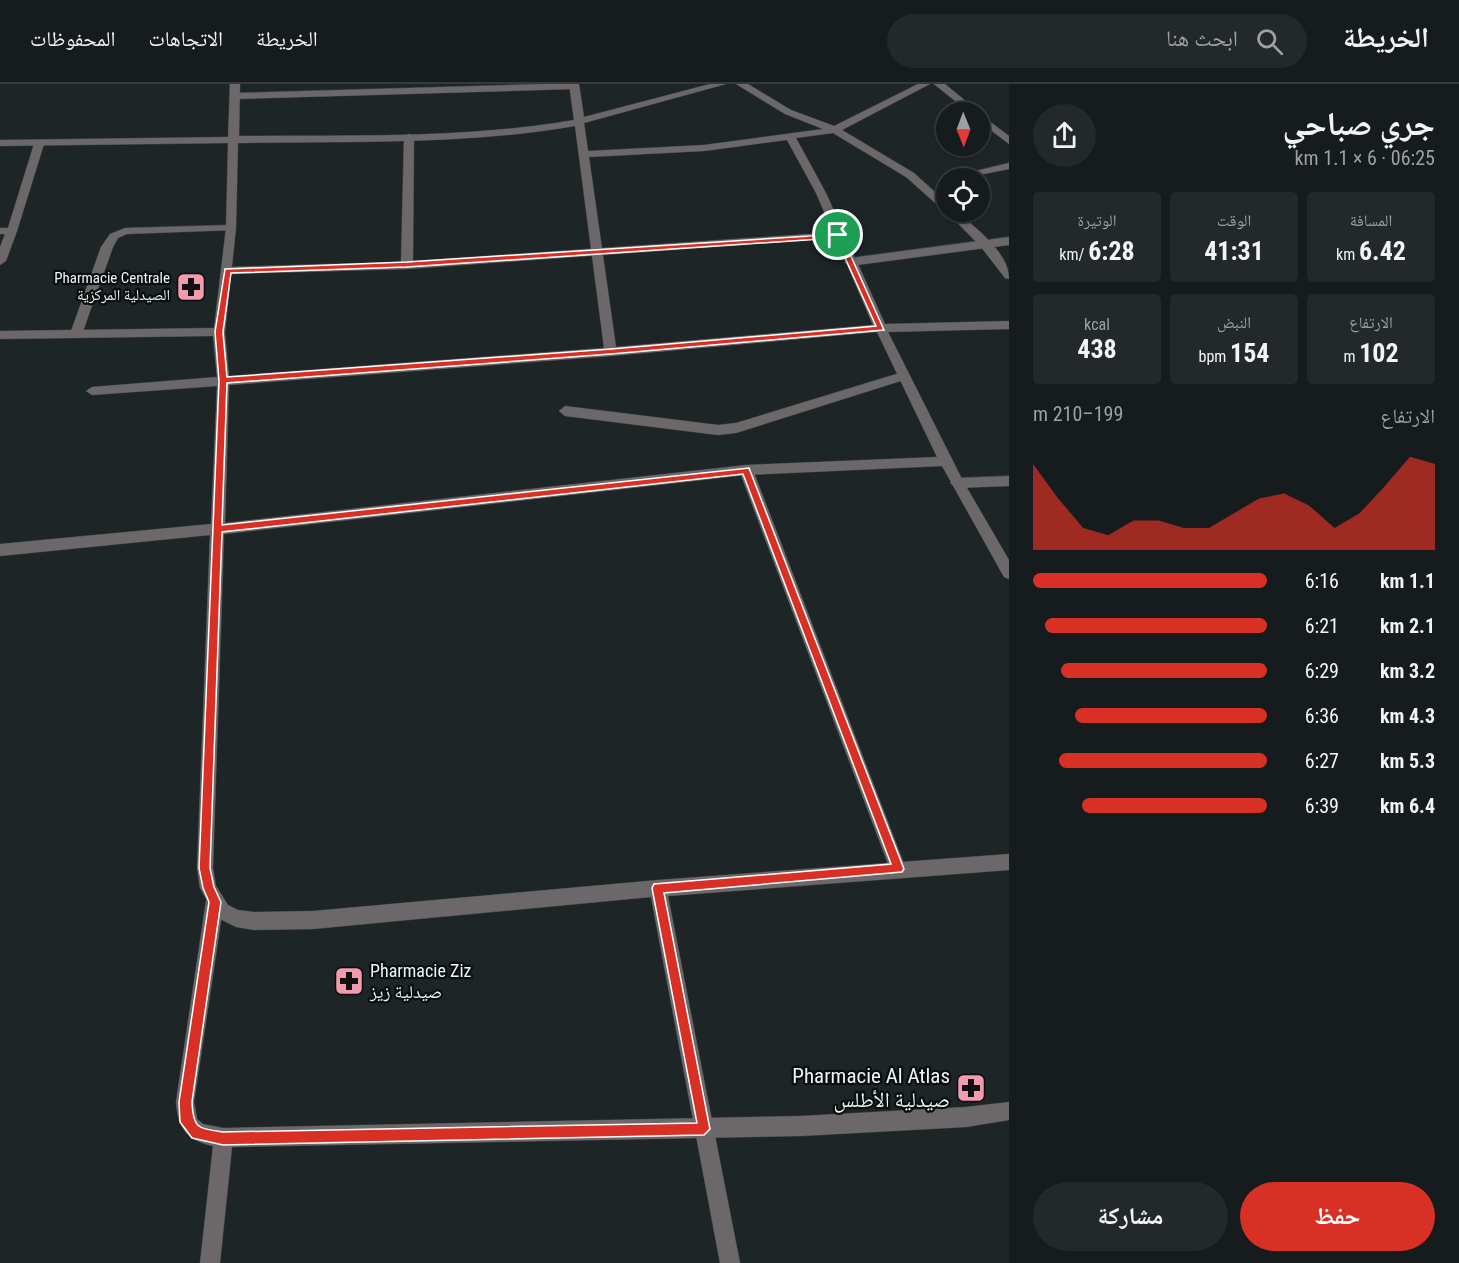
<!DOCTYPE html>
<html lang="ar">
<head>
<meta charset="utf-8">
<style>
  body { margin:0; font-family:"Roboto Condensed","Noto Naskh Arabic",sans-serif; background:#23292a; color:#f1f3f6; direction:rtl; height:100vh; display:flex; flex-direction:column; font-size:22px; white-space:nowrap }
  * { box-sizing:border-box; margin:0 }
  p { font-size:20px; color:#9ea1a4 }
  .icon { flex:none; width:33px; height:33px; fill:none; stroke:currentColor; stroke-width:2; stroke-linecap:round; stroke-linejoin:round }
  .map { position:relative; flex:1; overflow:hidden; direction:ltr }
  .sheet { display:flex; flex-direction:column; background:#161c1d; width:450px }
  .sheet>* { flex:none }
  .needle { width:39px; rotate:179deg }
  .controls { position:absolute; left:936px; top:18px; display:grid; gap:12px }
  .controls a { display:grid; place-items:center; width:54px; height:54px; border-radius:50%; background:#161c1d; box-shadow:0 2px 4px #0004,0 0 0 2px #353a3b; font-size:30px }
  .pin { position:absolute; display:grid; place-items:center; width:51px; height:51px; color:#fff; margin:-26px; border:3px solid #fff; border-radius:50%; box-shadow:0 2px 6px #0007 }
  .round { display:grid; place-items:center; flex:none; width:63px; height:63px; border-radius:32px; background:#23292a }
  .head { display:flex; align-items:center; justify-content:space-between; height:102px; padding:0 24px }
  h1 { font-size:33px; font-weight:700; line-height:45px }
  .figures { display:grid; grid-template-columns:repeat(3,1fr); gap:9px; height:102px; padding:6px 24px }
  .figures div { display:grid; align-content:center; border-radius:6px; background:#23292a; text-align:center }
  .figures b { font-size:26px; font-weight:700 }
  .figures small { font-size:16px; font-weight:400 }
  .figures p { font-size:16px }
  .chart { height:168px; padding:12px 24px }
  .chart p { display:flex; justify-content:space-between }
  .chart svg { width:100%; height:108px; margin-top:6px; fill:#d93025; opacity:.7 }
  .action { display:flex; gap:12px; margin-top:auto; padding:12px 24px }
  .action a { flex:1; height:69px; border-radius:36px; background:#d93025; color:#fff; font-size:24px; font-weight:700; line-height:69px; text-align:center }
  .action a+a { background:#23292a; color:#f1f3f6 }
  ul { padding:0 24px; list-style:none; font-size:20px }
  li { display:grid; grid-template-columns:96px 72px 1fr; align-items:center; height:45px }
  li i { height:15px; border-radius:8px; background:#d93025 }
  header { display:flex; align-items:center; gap:36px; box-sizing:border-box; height:84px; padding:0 30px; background:#161c1d; border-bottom:2px solid #353a3b }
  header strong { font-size:28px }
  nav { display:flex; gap:33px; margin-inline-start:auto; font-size:21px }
  .search { width:420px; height:54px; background:#23292a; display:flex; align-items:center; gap:15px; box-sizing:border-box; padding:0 21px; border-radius:33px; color:#9ea1a4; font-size:22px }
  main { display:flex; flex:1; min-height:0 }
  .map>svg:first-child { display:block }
</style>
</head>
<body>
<header>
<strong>الخريطة</strong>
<div class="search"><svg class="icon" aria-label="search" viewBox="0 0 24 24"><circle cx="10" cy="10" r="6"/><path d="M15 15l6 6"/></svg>ابحث هنا</div>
<nav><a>الخريطة</a><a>الاتجاهات</a><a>المحفوظات</a></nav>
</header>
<main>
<section class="sheet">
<div class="head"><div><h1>جري صباحي</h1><p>06:25 · 6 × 1.1 km</p></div><a class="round"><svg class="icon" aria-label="share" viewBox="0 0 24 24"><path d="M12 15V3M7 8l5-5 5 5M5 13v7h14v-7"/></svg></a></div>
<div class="figures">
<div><p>المسافة</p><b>6.42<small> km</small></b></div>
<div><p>الوقت</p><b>41:31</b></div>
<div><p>الوتيرة</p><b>6:28<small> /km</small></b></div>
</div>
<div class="figures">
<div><p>الارتفاع</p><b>102<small> m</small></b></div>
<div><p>النبض</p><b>154<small> bpm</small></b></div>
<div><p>kcal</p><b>438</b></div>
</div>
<div class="chart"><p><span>الارتفاع</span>199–210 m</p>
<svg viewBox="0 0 160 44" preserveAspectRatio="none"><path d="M0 44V9L10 23L20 35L30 38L40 32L50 32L60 35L70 35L80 29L90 23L100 21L110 26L120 35L130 29L140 18L150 6L160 9V44z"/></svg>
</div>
<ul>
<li><b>1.1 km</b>6:16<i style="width:100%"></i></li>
<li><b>2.1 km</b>6:21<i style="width:95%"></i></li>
<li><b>3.2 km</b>6:29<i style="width:88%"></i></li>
<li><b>4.3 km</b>6:36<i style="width:82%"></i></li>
<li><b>5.3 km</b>6:27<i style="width:89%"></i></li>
<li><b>6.4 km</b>6:39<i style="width:79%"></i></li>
</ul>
<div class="action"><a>حفظ</a><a>مشاركة</a></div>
</section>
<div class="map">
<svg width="1009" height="1179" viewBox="0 0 1009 1179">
  <rect width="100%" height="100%" fill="#1d2527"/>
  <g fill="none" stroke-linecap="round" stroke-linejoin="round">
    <!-- service casing -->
    <g stroke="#3a4244" stroke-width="1">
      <g id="service">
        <path d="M544,0h33l2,2 -5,3 -339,10 -5,-3 5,-3z"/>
        <path d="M409,50l5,3 -1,124 425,-29 6,3 -6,3 -431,31 -183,5v-6l4,-1 173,-5 3,-125z"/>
        <path d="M39,57l5,3 -27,87 -5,3 -4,-1 -1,-2 27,-87z"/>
        <path d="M231,141l5,3 -1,2 -108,4 -9,4 -5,9 -31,87 -6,4 -4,-1 -2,-3 31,-87 9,-13 15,-6z"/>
        <path d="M1009,153v8l-159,21 -6,-4 6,-4z"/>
        <path d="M903,288l4,1v6l-171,54 -18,2 -153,-19 -6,-5 6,-5 153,19 18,-2z"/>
        <path d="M746,381l7,5 153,399 -2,6 -6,2 -6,-2 -2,-6 -151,-399z"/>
        <path d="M1009,392v10l-52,2 -7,-5 7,-5z"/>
        <path d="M215,809l6,2 3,6 -30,201 3,17 6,5 20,4 578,-12 165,-9 43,-5v18l-43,7 -165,9 -569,11 -12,116h-20l13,-117c-27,-6 -35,-18 -37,-44l30,-201 3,-6z"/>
      </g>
    </g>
    <!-- minor casing -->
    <g stroke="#3a4244" stroke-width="1">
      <g id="minor">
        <path d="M230,0h10l-1,52c111,-1 225,3 335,-16l-5,-36h10l5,33 126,-33h16l-142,39 4,28 116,-6 119,-16 -38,-15 -49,-30h12l43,26 43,16 84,-42h12l-88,46 72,43 32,29v8l-4,-1 -36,-32 -73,-44 -37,5 30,55 59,131 124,-3v8l-121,3 75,149 46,79v19l-5,-2 -62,-111 -196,9 -522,59 -11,334 3,18 12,19 10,5 16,2 59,-1 345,-31 351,-26v16l-341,26 72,367h-20l-69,-366 -338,32 -59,1 -18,-3 -20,-10 -16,-29 -3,-20 13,-333 -210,21v-12l211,-20 6,-138 -125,9 -6,-4 6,-4 125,-10 -4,-41 -213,3v-8l214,-3 12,-100 2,-85 -228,3v-6l228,-3zM575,42l29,222 -375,28 -4,-44 11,-104 2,-85c112,-2 227,2 337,-17zM787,56l29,53 57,132 -257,22 -27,-190 115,-6zM877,248l60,125 -191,8 -521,58 4,-138 382,-29z"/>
        <path d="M934,0h11l34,28h-10z"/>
        <path d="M980,30l29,22v8l-29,-22z"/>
        <path d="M1009,79v6l-45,9h-18z"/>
        <path d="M947,128h11c18,17 51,40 51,67l-4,-1 -24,-31z"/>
        <path d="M0,144h12l5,3 -11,30 -6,4v-18l5,-13h-5z"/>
      </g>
    </g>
    <!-- service -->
    <use href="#service" fill="#6c6869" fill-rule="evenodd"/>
    <!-- minor -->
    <use href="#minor" fill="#6c6869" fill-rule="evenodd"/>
  </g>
  <!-- route -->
  <path fill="#d93025" stroke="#fff" stroke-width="1.5" fill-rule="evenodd" d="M841,150l43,96 -273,24 -384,29 -5,142 527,-57 155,401 -2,3 -238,21 46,236 -6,6 -481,10 -31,-7 -12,-16 -1,-20 30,-200 -6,-14 -4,-20 20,-487 -4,-49 10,-63 182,-7zM836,154l40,88 -265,23 -384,28 -4,-45 8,-59 176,-6zM743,390l148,390 -237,20 -2,4 45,235 -474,9c-25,-4 -30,-3 -31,-30l29,-200 -7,-15 -4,-19 12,-336z"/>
  <!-- icons -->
  <defs>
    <g id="pharmacy-square" transform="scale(1.5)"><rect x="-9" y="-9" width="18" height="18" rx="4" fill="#f39aac" stroke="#0a0e0e"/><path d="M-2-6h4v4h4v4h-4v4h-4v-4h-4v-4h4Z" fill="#111"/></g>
  </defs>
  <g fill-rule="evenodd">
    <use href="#pharmacy-square" x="191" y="203"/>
    <use href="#pharmacy-square" x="349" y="897"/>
    <use href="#pharmacy-square" x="971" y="1004"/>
  </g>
  <g text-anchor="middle" stroke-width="4.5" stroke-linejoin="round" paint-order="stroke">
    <!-- far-poi labels -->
    <g font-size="15" fill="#eff4f5" stroke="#0a0e0e" text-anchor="end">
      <text x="170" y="199">Pharmacie Centrale<tspan x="170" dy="17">الصيدلية المركزية</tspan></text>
    </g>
    <!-- poi labels -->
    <g font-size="18" fill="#eff4f5" stroke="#0a0e0e" text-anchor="start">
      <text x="370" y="893">Pharmacie Ziz<tspan x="370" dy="21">صيدلية زيز</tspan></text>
    </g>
    <!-- near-poi labels -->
    <g font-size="21" fill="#eff4f5" stroke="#0a0e0e" text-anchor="end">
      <text x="950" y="999">Pharmacie Al Atlas<tspan x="950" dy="24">صيدلية الأطلس</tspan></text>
    </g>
  </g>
</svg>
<div class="controls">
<a><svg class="needle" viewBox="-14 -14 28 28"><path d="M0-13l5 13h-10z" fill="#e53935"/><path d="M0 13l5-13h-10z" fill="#9ea1a4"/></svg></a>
<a><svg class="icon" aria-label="locate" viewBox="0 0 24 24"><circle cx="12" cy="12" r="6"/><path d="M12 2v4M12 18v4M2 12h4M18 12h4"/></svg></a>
</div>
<div class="pin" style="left:838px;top:151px;background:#1e9e55"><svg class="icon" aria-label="arrive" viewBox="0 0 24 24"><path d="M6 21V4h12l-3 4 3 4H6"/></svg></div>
</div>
</main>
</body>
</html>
